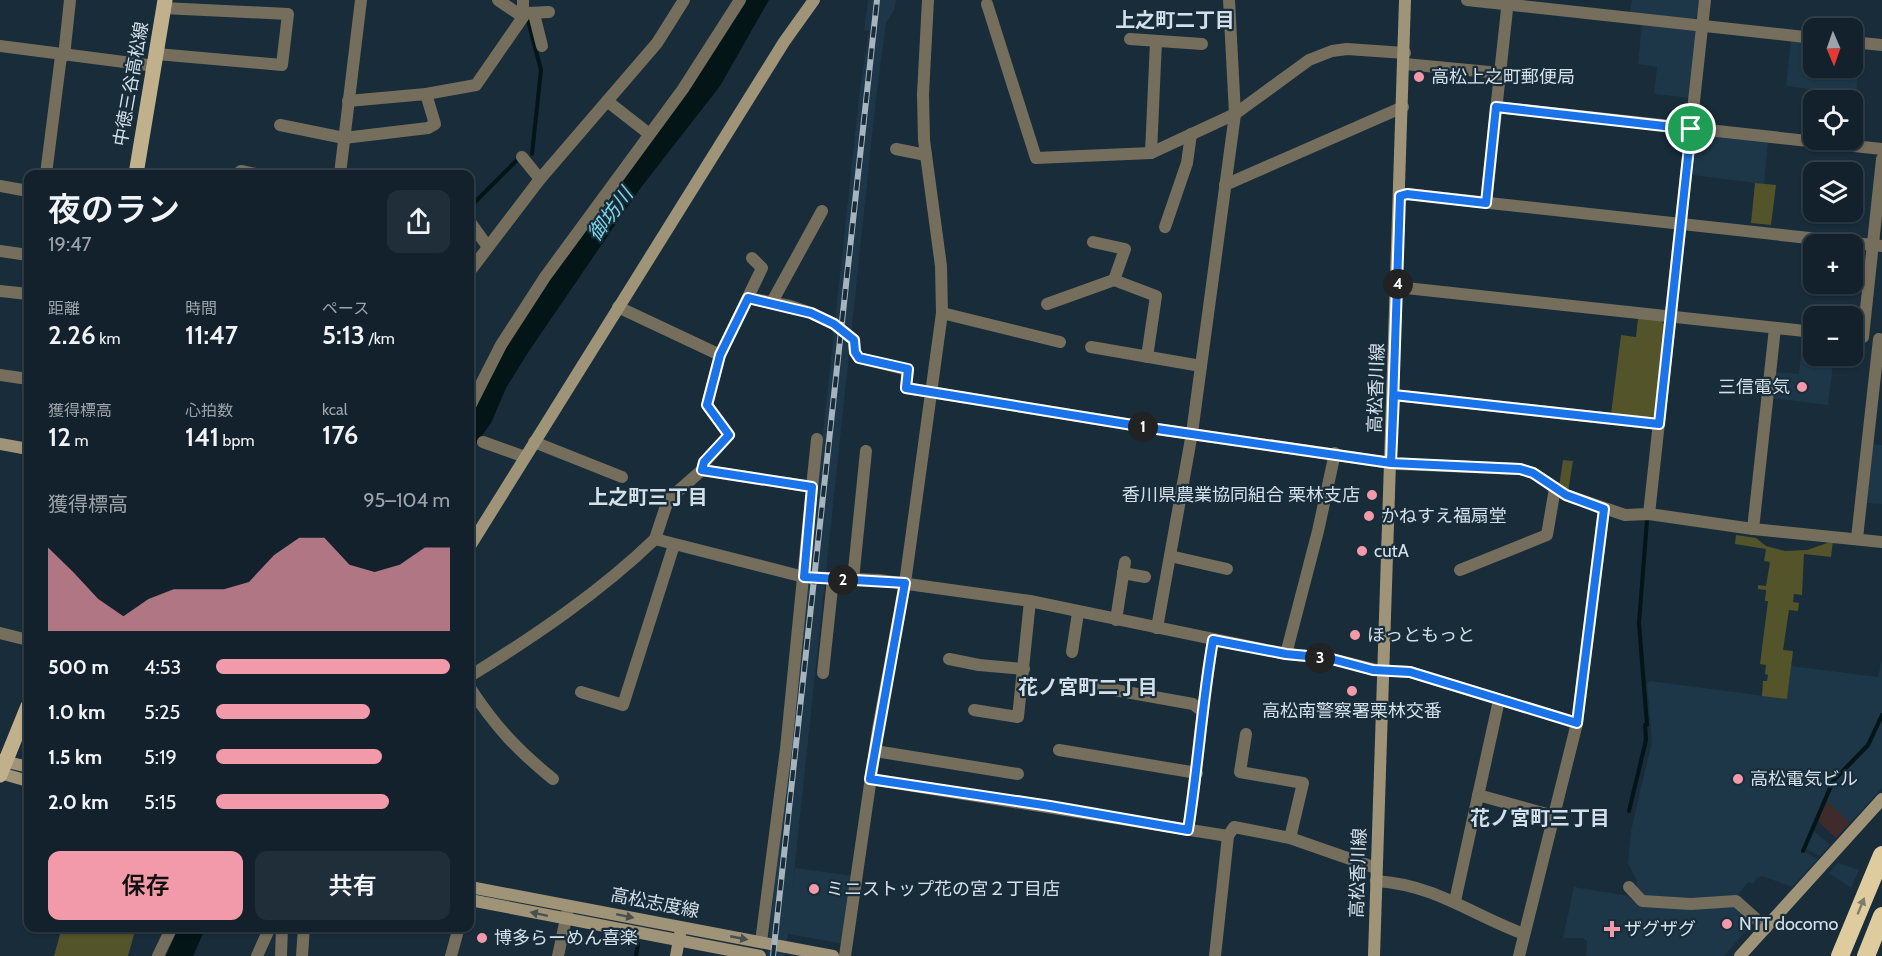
<!DOCTYPE html>
<html lang="ja">
<head>
<meta charset="utf-8">
<style>
  body { margin:0; font-family:Cabin,"Noto Sans JP",sans-serif; background:#1f2e38; color:#f1f3f6; height:100vh; display:flex; flex-direction:column; font-size:22px; white-space:nowrap }
  * { box-sizing:border-box; margin:0 }
  p { font-size:20px; color:#9ca3a9 }
  .icon { flex:none; width:33px; height:33px; fill:none; stroke:currentColor; stroke-width:2; stroke-linecap:round; stroke-linejoin:round }
  .map { position:relative; flex:1; overflow:hidden }
  .side { position:absolute; left:24px; top:170px; width:450px; height:762px; display:flex; flex-direction:column; background:#12212c; border-radius:12px; box-shadow:0 2px 4px #0004,0 0 0 2px #313e48 }
  .side>* { flex:none }
  .needle { width:39px; rotate:178deg }
  .buttons { position:absolute; left:1803px; top:18px; display:grid; gap:12px }
  .buttons a { display:grid; place-items:center; width:60px; height:60px; border-radius:12px; background:#12212c; box-shadow:0 2px 4px #0004,0 0 0 2px #313e48; font-size:30px }
  .pin { position:absolute; display:grid; place-items:center; width:51px; height:51px; color:#fff; margin:-26px; border:3px solid #fff; border-radius:50%; box-shadow:0 2px 6px #0007 }
  .km { position:absolute; width:30px; height:30px; margin:-15px; border-radius:50%; background:#222; color:#fff; font-size:16px; line-height:30px; text-align:center }
  .round { display:grid; place-items:center; flex:none; width:63px; height:63px; border-radius:12px; background:#1f2e38 }
  .overview { display:flex; align-items:center; justify-content:space-between; height:102px; padding:0 24px }
  h1 { font-size:33px; font-weight:600; line-height:45px }
  .stats { display:grid; grid-template-columns:repeat(3,1fr); gap:9px; height:102px; padding:6px 24px }
  .stats div { display:grid; align-content:center }
  .stats b { font-size:26px; font-weight:600 }
  .stats small { font-size:16px; font-weight:400 }
  .stats p { font-size:16px }
  .chart { height:168px; padding:12px 24px }
  .chart p { display:flex; justify-content:space-between }
  .chart svg { width:100%; height:108px; margin-top:6px; fill:#f39aaa; opacity:.7 }
  .primary-button { display:flex; gap:12px; margin-top:auto; padding:12px 24px }
  .primary-button a { flex:1; height:69px; border-radius:12px; background:#f39aaa; color:#111; font-size:24px; font-weight:600; line-height:69px; text-align:center }
  .primary-button a+a { background:#1f2e38; color:#f1f3f6 }
  ul { padding:0 24px; list-style:none; font-size:20px }
  li { display:grid; grid-template-columns:96px 72px 1fr; align-items:center; height:45px }
  li i { height:15px; border-radius:8px; background:#f39aaa }
  .map>svg:first-child { display:block }
</style>
</head>
<body>
<div class="map">
<svg width="1882" height="956" viewBox="0 0 1882 956">
  <rect width="100%" height="100%" fill="#182c3a"/>
  <!-- built -->
  <g fill="#1d3749">
    <path d="M868,0h28l-1,8 -9,15 -10,76 -84,793 3,-24 59,8 -10,68 -56,-10 -3,22h-18l92,-859 10,-66 -5,-1z"/>
    <path d="M1632,0h69l-1,14 -6,5 -64,-6z"/>
    <path d="M1642,24l51,5 4,5 -6,64 -37,-4 3,-27 -19,-3z"/>
    <path d="M1791,40l22,3 1,25h38l1,-21 8,1 -5,47 -70,-9z"/>
    <path d="M1700,135l68,8 -4,41 -72,-9 3,-36z"/>
    <path d="M1803,336l10,1 1,19h20l-6,49 -55,-7 3,-26 23,2z"/>
    <path d="M1873,444l9,1v59l-15,-1z"/>
    <path d="M1882,660v53l-15,32 -34,35 -31,71 16,8 -26,28 -30,-11 -6,2 -2,6 -6,-2 -10,13 -48,3 -46,-2 -8,-10 1,-6 -9,-16 3,-33 21,-90 -5,-57 3,-3 137,18 4,-33 87,11z"/>
    <path d="M1882,720v68l-32,35 -23,-22 8,-19 35,-35z"/>
    <path d="M1814,831l16,14 -10,11 -14,-7z"/>
    <path d="M1838,863l21,7 -8,18 -22,-15z"/>
    <path d="M1574,887l54,9 11,11 40,1 54,-2 18,19 -27,31h-138l1,-15 -4,-3h-20z"/>
  </g>
  <!-- industrial -->
  <path fill="#3f2b2c" d="M1827,801l23,22 -14,15 -18,-17z"/>
  <!-- green -->
  <g fill="#53542a">
    <path d="M1755,183l21,2 -5,40 -20,-2z"/>
    <path d="M1638,318l23,3 4,4 -10,90 -5,3 -39,-4 10,-79 15,2z"/>
    <path d="M1563,460l10,1 -5,31 -9,-5z"/>
    <path d="M1736,535l20,3 10,8 19,5 22,-1 26,-9 -2,16 -27,-3 -2,41 -8,-1 -1,8 6,1 -1,8 -9,-1 -6,40 10,1 -6,48 -25,-3 1,-15h4l1,-6 -3,-1 1,-9 -6,-1 8,-63h-3l1,-11 -8,-1v-4l8,1 4,-24 -6,-1 2,-12 -31,-5z"/>
    <path d="M62,927h74l-8,29h-74z"/>
  </g>
  <!-- water -->
  <g fill="#031517">
    <path d="M743,0h26l-49,86 -81,104 -110,161 -23,37 -15,35 -21,29v-40l48,-89z"/>
    <path d="M179,927h27l-13,29h-27z"/>
  </g>
  <g fill="none" stroke-linecap="round" stroke-linejoin="round">
    <!-- stream -->
    <g stroke="#031517" stroke-width="4">
      <path d="M527,17l14,53 -9,84"/>
      <path d="M470,207l47,-47"/>
      <path d="M1629,811l17,-71 -1,-15h2l-8,-102 8,-103"/>
      <path d="M1803,851l30,-70 35,-36 14,-30"/>
      <path d="M636,956l2,-12"/>
    </g>
    <!-- street -->
    <g stroke="#756e5c" stroke-width="12">
      <path d="M498,0l25,17"/>
      <path d="M1467,0l347,38"/>
      <path d="M987,4l49,154 115,-5 84,-39 74,-54 23,-9 15,-2 58,4"/>
      <path d="M528,13l21,-1"/>
      <path d="M534,14l8,32"/>
      <path d="M1130,39l72,5"/>
      <path d="M1852,42l30,3"/>
      <path d="M0,46l155,20"/>
      <path d="M157,54l125,11 6,-51 -125,-6"/>
      <path d="M64,56l6,-56"/>
      <path d="M1405,64l95,9"/>
      <path d="M348,101l78,-7 50,-9 47,-68v-17"/>
      <path d="M607,101l41,32"/>
      <path d="M1496,107l386,42"/>
      <path d="M280,125l64,13 84,-10 7,-4 -9,-30"/>
      <path d="M896,149l30,6"/>
      <path d="M1151,153l5,-112"/>
      <path d="M522,157l18,22"/>
      <path d="M46,174l15,-118"/>
      <path d="M237,174l4,-3 15,3"/>
      <path d="M340,174l21,-174"/>
      <path d="M1225,185l178,-78"/>
      <path d="M0,186l28,5"/>
      <path d="M1400,196l7,-2 475,52"/>
      <path d="M1486,203l22,-203"/>
      <path d="M470,222l18,25"/>
      <path d="M1165,227l22,-64 4,-29"/>
      <path d="M1093,242l32,7 -11,31"/>
      <path d="M0,251l28,4"/>
      <path d="M470,271l70,-92 117,-136 27,-43"/>
      <path d="M1397,287l417,45"/>
      <path d="M0,291l28,3"/>
      <path d="M748,298l42,8 21,7 23,11 20,16 1,12 4,6 49,12 -2,18 251,41 241,35 122,5 13,4 33,22 59,20 24,-1 104,15 129,13"/>
      <path d="M772,302l50,-91"/>
      <path d="M1047,304l67,-24 42,16 -9,61"/>
      <path d="M618,307l102,48 -13,50 22,30 -25,28 -2,7 -34,30 -13,39"/>
      <path d="M942,313l118,29"/>
      <path d="M1863,337l19,-178"/>
      <path d="M1091,347l110,19"/>
      <path d="M720,355l42,-87 -10,-10"/>
      <path d="M0,375l28,4"/>
      <path d="M1394,395l265,29"/>
      <path d="M470,406l31,-61 44,-68 138,-188 57,-89"/>
      <path d="M483,442l42,15"/>
      <path d="M534,442l88,35"/>
      <path d="M702,470l110,17 -26,262 -25,193"/>
      <path d="M812,487l5,-48"/>
      <path d="M1649,514l56,-514"/>
      <path d="M1753,529l22,-201"/>
      <path d="M1857,538l22,-199"/>
      <path d="M1170,556l57,13"/>
      <path d="M1460,570l87,-35 8,-47"/>
      <path d="M1123,573l22,4"/>
      <path d="M853,580l13,-129"/>
      <path d="M1116,620l9,-58"/>
      <path d="M1157,628l35,-195 43,-319 -6,-114"/>
      <path d="M0,633l28,7"/>
      <path d="M1072,652l6,-39"/>
      <path d="M1286,654l32,-123 17,-78"/>
      <path d="M949,659l30,6 45,4"/>
      <path d="M823,673l10,-94"/>
      <path d="M470,676c65,-40 130,-84 185,-137l149,38 75,3 151,21 256,53 42,4 49,12 33,2 167,51"/>
      <path d="M1098,687l95,17 8,6"/>
      <path d="M470,688c25,38 47,62 83,91"/>
      <path d="M581,692l42,13 51,-160"/>
      <path d="M974,710l44,7 12,-116"/>
      <path d="M1246,734l-6,38 63,11 -13,55"/>
      <path d="M1059,750l138,23"/>
      <path d="M875,751l143,23"/>
      <path d="M870,779l358,57"/>
      <path d="M1478,795l76,21"/>
      <path d="M1188,830c10,-64 14,-127 25,-190"/>
      <path d="M1376,881c60,4 94,33 148,53"/>
      <path d="M1629,887l13,14 49,3 45,-3 30,27"/>
      <path d="M1455,901l44,-201"/>
      <path d="M158,956l14,-29"/>
      <path d="M257,956l13,-29"/>
      <path d="M281,956l1,-29"/>
      <path d="M302,956l2,-29"/>
      <path d="M451,956l8,-29"/>
      <path d="M558,956l10,-47"/>
      <path d="M845,956l33,-227 27,-146 37,-270 -1,-47 -17,-126 -1,-46 5,-94"/>
      <path d="M1215,956l13,-120 6,-9 56,11 86,30"/>
      <path d="M1519,956l58,-233 27,-214"/>
    </g>
    <!-- secondary -->
    <g stroke="#9f9477" stroke-width="12">
      <path d="M0,444l28,5"/>
      <path d="M470,546l314,-504 30,-42"/>
      <path d="M0,760l28,7"/>
      <path d="M0,773l28,8"/>
      <path d="M470,887l363,69"/>
      <path d="M470,900l290,56"/>
      <path d="M676,956l4,-22"/>
      <path d="M1374,956l31,-956"/>
      <path d="M1740,956l142,-157"/>
    </g>
    <!-- primary -->
    <g stroke="#c0b18c" stroke-width="15">
      <path d="M136,174l29,-174"/>
      <path d="M0,775l28,-69"/>
    </g>
    <!-- highway -->
    <g stroke="#decc9f" stroke-width="18">
      <path d="M1840,956l42,-101"/>
      <path d="M1866,956l16,-40"/>
    </g>
    <!-- rail casing -->
    <g stroke="#a6b4be" stroke-width="6">
      <path id="rail" d="M773,956l104,-956"/>
    </g>
    <!-- rail -->
    <use href="#rail" stroke="#182c3a" stroke-width="4" stroke-dasharray="11" stroke-linecap="butt"/>
  </g>
  <!-- one-way arrows -->
  <defs><path id="oneway-solid" d="M-6-.8H1V-3.2L6.5 0L1 3.2V.8H-6Z" transform="scale(1.5)"/></defs>
  <use fill="#7b7c6c" href="#oneway-solid" transform="translate(1861 906) rotate(-68)"/>
  <g fill="#47504f">
    <use href="#oneway-solid" transform="translate(539 914) rotate(-168)"/>
    <use href="#oneway-solid" transform="translate(625 916) rotate(12)"/>
    <use href="#oneway-solid" transform="translate(739 938) rotate(11)"/>
  </g>
  <g fill="none" stroke-linecap="round" stroke-linejoin="round">
    <!-- route casing -->
    <g stroke="#fff" stroke-width="12">
      <path id="route" d="M1691,129l-32,295 -265,-29 -3,68 -234,-34 -251,-41 2,-19 -49,-11 -4,-6 -1,-12 -20,-16 -23,-11 -63,-15 -28,57 -13,50 22,30 -25,27 -2,8 110,17 -8,90 101,6 -35,196 180,27 138,24c10,-63 14,-127 25,-190l73,14 42,4 45,12 37,2 167,51 27,-214 -38,-14 -33,-22 -13,-4 -129,-6 9,-267 7,-2 79,9 10,-96 195,22"/>
    </g>
    <!-- route -->
    <use href="#route" stroke="#1a73e8" stroke-width="8"/>
  </g>
  <!-- markers -->
  <g fill="#f39aaa" stroke="#182c3a" stroke-width="2">
    <circle cx="1419" cy="77" r="6"/>
    <circle cx="1802" cy="387" r="6"/>
    <circle cx="1372" cy="495" r="6"/>
    <circle cx="1369" cy="516" r="6"/>
    <circle cx="1362" cy="551" r="6"/>
    <circle cx="1355" cy="635" r="6"/>
    <circle cx="1352" cy="691" r="6"/>
    <circle cx="1738" cy="779" r="6"/>
    <circle cx="814" cy="889" r="6"/>
    <circle cx="1727" cy="924" r="6"/>
    <path d="M1609 920h6v6h6v6h-6v6h-6v-6h-6v-6h6z"/>
    <circle cx="482" cy="938" r="6"/>
  </g>
  <g text-anchor="middle" stroke-width="4.5" stroke-linejoin="round" paint-order="stroke">
    <!-- poi labels -->
    <g font-size="18" fill="#d4e0e9" stroke="#182c3a" text-anchor="start">
      <text x="1431" y="83">高松上之町郵便局</text>
      <text x="1790" y="393" text-anchor="end">三信電気</text>
      <text x="1360" y="501" text-anchor="end">香川県農業協同組合 栗林支店</text>
      <text x="1381" y="522">かねすえ福扇堂</text>
      <text x="1374" y="557">cutA</text>
      <text x="1367" y="641">ほっともっと</text>
      <text x="1352" y="717" text-anchor="middle">高松南警察署栗林交番</text>
      <text x="1750" y="785">高松電気ビル</text>
      <text x="826" y="895">ミニストップ花の宮２丁目店</text>
      <text x="1739" y="930">NTT docomo</text>
      <text x="1624" y="935">ザグザグ</text>
      <text x="494" y="944">博多らーめん喜楽</text>
    </g>
    <!-- street labels -->
    <g font-size="18" fill="#d4e0e9" stroke="#182c3a">
      <text transform="translate(131 84) rotate(-80)" y="6">中徳三谷高松線</text>
      <text transform="translate(1376 388) rotate(-88)" y="6">高松香川線</text>
      <text transform="translate(1358 873) rotate(-88)" y="6">高松香川線</text>
      <text transform="translate(655 903) rotate(11)" y="6">高松志度線</text>
    </g>
    <!-- neighbourhood labels -->
    <g font-size="20" font-weight="bold" fill="#d4e0e9" stroke="#182c3a">
      <text x="1175" y="27">上之町二丁目</text>
      <text x="648" y="504">上之町三丁目</text>
      <text x="1088" y="694">花ノ宮町二丁目</text>
      <text x="1540" y="825">花ノ宮町三丁目</text>
    </g>
    <!-- water labels -->
    <g font-size="20" font-style="italic" fill="#7bd9e9" stroke="#182c3a">
      <text transform="translate(610 214) rotate(-53)" y="7">御坊川</text>
    </g>
  </g>
</svg>
<div class="buttons">
<a><svg class="needle" viewBox="-14 -14 28 28"><path d="M0-13l5 13h-10z" fill="#e53935"/><path d="M0 13l5-13h-10z" fill="#9ca3a9"/></svg></a>
<a><svg class="icon" aria-label="locate" viewBox="0 0 24 24"><circle cx="12" cy="12" r="6"/><path d="M12 2v4M12 18v4M2 12h4M18 12h4"/></svg></a>
<a><svg class="icon" aria-label="layers" viewBox="0 0 24 24"><path d="M12 4l9 5-9 5-9-5zM3 14l9 5 9-5"/></svg></a>
<a>+</a>
<a>−</a>
</div>
<div class="pin" style="left:1691px;top:129px;background:#1e9e55"><svg class="icon" aria-label="arrive" viewBox="0 0 24 24"><path d="M6 21V4h12l-3 4 3 4H6"/></svg></div>
<b class="km" style="left:1143px;top:427px">1</b>
<b class="km" style="left:843px;top:580px">2</b>
<b class="km" style="left:1320px;top:658px">3</b>
<b class="km" style="left:1398px;top:284px">4</b>
<section class="side">
<div class="overview"><div><h1>夜のラン</h1><p>19:47</p></div><a class="round"><svg class="icon" aria-label="share" viewBox="0 0 24 24"><path d="M12 15V3M7 8l5-5 5 5M5 13v7h14v-7"/></svg></a></div>
<div class="stats">
<div><p>距離</p><b>2.26<small> km</small></b></div>
<div><p>時間</p><b>11:47</b></div>
<div><p>ペース</p><b>5:13<small> /km</small></b></div>
</div>
<div class="stats">
<div><p>獲得標高</p><b>12<small> m</small></b></div>
<div><p>心拍数</p><b>141<small> bpm</small></b></div>
<div><p>kcal</p><b>176</b></div>
</div>
<div class="chart"><p><span>獲得標高</span>95–104 m</p>
<svg viewBox="0 0 160 44" preserveAspectRatio="none"><path d="M0 44V10L10 20L20 31L30 38L40 31L50 27L60 27L70 27L80 24L90 13L100 6L110 6L120 17L130 20L140 17L150 10L160 10V44z"/></svg>
</div>
<ul>
<li><b>500 m</b>4:53<i style="width:100%"></i></li>
<li><b>1.0 km</b>5:25<i style="width:66%"></i></li>
<li><b>1.5 km</b>5:19<i style="width:71%"></i></li>
<li><b>2.0 km</b>5:15<i style="width:74%"></i></li>
</ul>
<div class="primary-button"><a>保存</a><a>共有</a></div>
</section>
</div>
</body>
</html>
